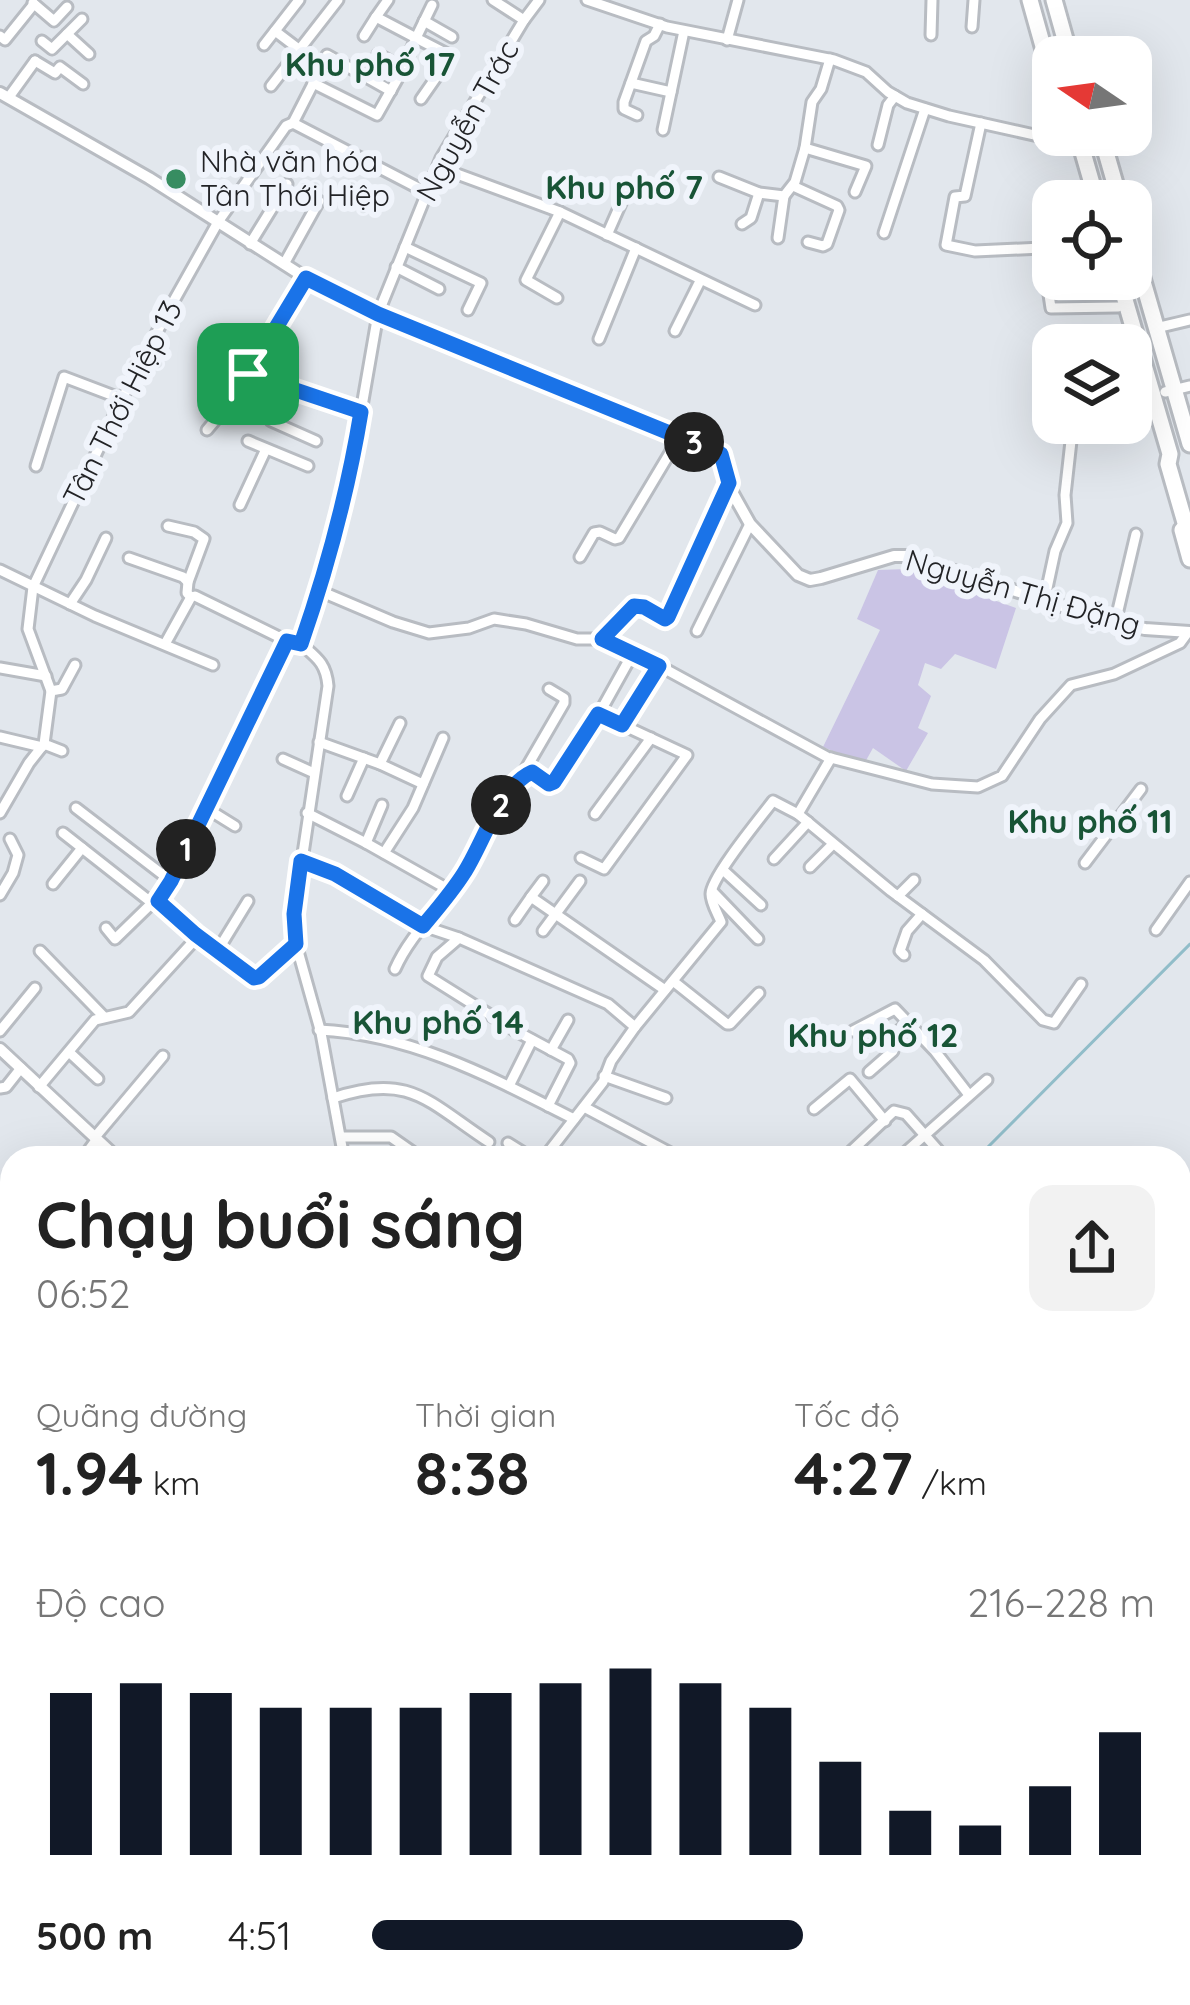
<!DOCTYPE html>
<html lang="vi">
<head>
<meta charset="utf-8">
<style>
  body { margin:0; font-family:Quicksand,sans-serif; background:#f2f2f2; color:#222; height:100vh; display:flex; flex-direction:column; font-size:45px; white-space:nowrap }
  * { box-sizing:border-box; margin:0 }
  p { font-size:39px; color:#767676 }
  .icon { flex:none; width:66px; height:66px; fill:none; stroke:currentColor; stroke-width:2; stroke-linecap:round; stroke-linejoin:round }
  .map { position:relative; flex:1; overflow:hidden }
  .sheet { position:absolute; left:0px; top:1146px; width:1191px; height:861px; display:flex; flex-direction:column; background:#fff; border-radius:36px 36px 0 0; box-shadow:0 12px 48px #0002 }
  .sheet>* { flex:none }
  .needle { width:78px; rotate:283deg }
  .fabs { position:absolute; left:1032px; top:36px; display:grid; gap:24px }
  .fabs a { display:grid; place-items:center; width:120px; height:120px; border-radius:24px; background:#fff; box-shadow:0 12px 48px #0002; font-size:60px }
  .pin { position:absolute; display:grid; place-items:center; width:102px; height:102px; color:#fff; margin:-51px; border-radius:24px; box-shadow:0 6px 18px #0006 }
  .km { position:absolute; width:60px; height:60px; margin:-30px; border-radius:50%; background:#222; color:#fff; font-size:33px; line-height:60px; text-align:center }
  .round { display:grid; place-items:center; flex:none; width:126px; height:126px; border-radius:24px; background:#f2f2f2 }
  .headline { display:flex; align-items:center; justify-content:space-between; height:204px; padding:0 36px }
  h1 { font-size:66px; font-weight:700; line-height:90px }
  .metrics { display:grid; grid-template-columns:repeat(3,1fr); gap:18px; height:204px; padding:12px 36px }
  .metrics div { display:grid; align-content:center }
  .metrics b { font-size:60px; font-weight:700 }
  .metrics small { font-size:33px; font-weight:400 }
  .metrics p { font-size:33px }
  .chart { height:336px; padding:24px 36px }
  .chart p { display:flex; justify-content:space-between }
  .chart svg { width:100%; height:216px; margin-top:12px; stroke:#111827; stroke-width:6 }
  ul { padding:0 36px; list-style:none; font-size:39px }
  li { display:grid; grid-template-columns:192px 144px 1fr; align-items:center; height:90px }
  li i { height:30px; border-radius:15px; background:#111827 }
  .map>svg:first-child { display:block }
</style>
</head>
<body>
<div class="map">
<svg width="1190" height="2005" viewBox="0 0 1190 2005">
  <rect width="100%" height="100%" fill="#e2e7ed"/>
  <!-- green -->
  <path fill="#cac4e5" d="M907,569l109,39 -20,61 -41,-15 -14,15 -16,-6 -7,22 13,11 -13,32 10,5 -22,38 -33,-23 -9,16 -41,-17 57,-117 -23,-11 21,-49z"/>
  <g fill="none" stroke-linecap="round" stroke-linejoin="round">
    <!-- stream -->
    <g stroke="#91bdc9" stroke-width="3">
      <path d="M977,1158l213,-214"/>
      <path d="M248,2005l9,-10"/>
    </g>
    <!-- minor casing -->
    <g stroke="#b8bcc2" stroke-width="15">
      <g id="minor">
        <path d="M493,0l31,20"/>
        <path d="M587,0l80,27 167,33 32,12 22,20 19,11 42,13 121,27 9,-3"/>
        <path d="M33,3l21,18 13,-14"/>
        <path d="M424,21l28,16"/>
        <path d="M972,27l2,-27"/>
        <path d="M275,31l25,19"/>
        <path d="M67,34l22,20"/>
        <path d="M931,35l1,-35"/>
        <path d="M0,36l5,4 29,-36"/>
        <path d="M364,36l12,-19"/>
        <path d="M727,40l11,-40"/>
        <path d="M42,41l10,8 30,-30"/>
        <path d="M264,45l35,-45"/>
        <path d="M378,54l25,15"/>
        <path d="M327,55l64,36"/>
        <path d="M35,61l20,12 5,-6 23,17"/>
        <path d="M313,83l64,32 26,-46 13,-31 -40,-21 12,-17"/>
        <path d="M631,83l40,9"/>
        <path d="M271,86l67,-86"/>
        <path d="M9,97l26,-36"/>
        <path d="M421,99l30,-43 -35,-18 16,-33"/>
        <path d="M637,115l-13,-6v-7l22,-61 8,-5 6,-12"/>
        <path d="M293,123l22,-43"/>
        <path d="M981,123l-16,73 -10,1 -9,48 29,6 67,-3 9,60 67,-1"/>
        <path d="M663,130l21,-99"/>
        <path d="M878,145l10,-40 7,-9"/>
        <path d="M805,148l61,18 -11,26"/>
        <path d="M438,167l122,45 195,93"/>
        <path d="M719,177l40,16 25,3 11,-14 10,-34 7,-46 9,-13 9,-30"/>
        <path d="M793,186l44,20 2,4 -12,34 -4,2 -15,-4"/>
        <path d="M742,224l9,-6 8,-25"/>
        <path d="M884,233l41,-124"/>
        <path d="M607,235l22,-50"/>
        <path d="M778,238l6,-42"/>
        <path d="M250,244l37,-60"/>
        <path d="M405,247l76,36 -13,27"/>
        <path d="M284,264l35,-63"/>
        <path d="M396,267l43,22"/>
        <path d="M557,298l-31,-18 34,-68"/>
        <path d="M1156,328l34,-8"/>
        <path d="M675,331l25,-50"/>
        <path d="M599,339l37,-91"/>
        <path d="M1131,370l4,-2"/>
        <path d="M248,374l113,39"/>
        <path d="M1165,392l25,-6"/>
        <path d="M1053,394v5"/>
        <path d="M271,421l45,20"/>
        <path d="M207,430l30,-36 69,-116"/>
        <path d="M248,441l60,25"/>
        <path d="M36,466l28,-89 58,22"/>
        <path d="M240,505l26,-56"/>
        <path d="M168,526l26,6 10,7 -16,43 -1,11 4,4"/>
        <path d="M580,557l14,-24 6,-1 15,7 4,-1 61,-102"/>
        <path d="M129,558l54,19 5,5"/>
        <path d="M0,570l95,46 118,49"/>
        <path d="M320,591l73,31 36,11 40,-5 25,-9 32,5 51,15h25l52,24 173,94 105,27 46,3 24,-11 38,-57 31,-34 43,-11 66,-31 8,-11"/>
        <path d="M1044,602l11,-51 12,-28 -2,-28 6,-54 -8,-18"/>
        <path d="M70,604l16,-24 20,-42"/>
        <path d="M1115,623l21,-89"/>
        <path d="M697,631l53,-107"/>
        <path d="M602,639l33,-33 9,1 21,12 3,-2 61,-134"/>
        <path d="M165,644l26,-47 4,-1 92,45"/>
        <path d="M0,668l46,8"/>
        <path d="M51,691l11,-2 13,-24"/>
        <path d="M599,714l34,-61"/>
        <path d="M623,725l37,-59"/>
        <path d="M0,737l42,10"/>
        <path d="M319,742l61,22 43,20"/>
        <path d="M62,751l-18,-7 7,-53 -23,-62 5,-42 89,-188 45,-86 51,-91 68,-96 7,-3 133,69"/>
        <path d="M831,758l-33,56 93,77 93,69 59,60 11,3 27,-39"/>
        <path d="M283,759l31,14"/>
        <path d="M380,764l20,-41"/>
        <path d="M521,777l43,-74v-5l-15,-9"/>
        <path d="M347,796l17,-38"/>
        <path d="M382,805l-16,38 85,48"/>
        <path d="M76,808l95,73"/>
        <path d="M206,808l29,18"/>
        <path d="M0,813l29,-50 15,-19"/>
        <path d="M307,813l59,30"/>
        <path d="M595,814l56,-76"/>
        <path d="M63,833l89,70 6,-3"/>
        <path d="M384,853l29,-45 30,-70"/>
        <path d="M774,859l34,-37"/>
        <path d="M301,861l34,13 88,52 36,12"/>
        <path d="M1085,863l56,-74"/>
        <path d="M810,867l23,-23"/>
        <path d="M723,870l38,35"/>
        <path d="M53,884l29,-36"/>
        <path d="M712,891l46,48"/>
        <path d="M0,895l13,-22 5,-18 -8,-16"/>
        <path d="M898,896l16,-16"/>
        <path d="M531,897l12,-16"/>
        <path d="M515,920l16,-23 134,93"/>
        <path d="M106,928l9,11 37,-36"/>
        <path d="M1156,930l34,-48"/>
        <path d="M543,931l37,-50"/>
        <path d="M195,933l59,45 5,-1 37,-33"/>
        <path d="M218,950l30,-49"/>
        <path d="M40,951l64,66"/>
        <path d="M904,955l-4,-4 7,-20 15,-17"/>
        <path d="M395,969c17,-39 52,-66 73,-103 16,-28 34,-81 64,-94l17,12 5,-2 45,-68 88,41 -83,114 -23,-11"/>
        <path d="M673,981l54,43h3l29,-31"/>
        <path d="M506,1025l-78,-49 9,-19 22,-19 149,66 27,23"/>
        <path d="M319,1030c93,4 174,48 255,89"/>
        <path d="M514,1030l54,29 2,4 -22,43"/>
        <path d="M0,1031l35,-43"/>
        <path d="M853,1031l42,-22 40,42 34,44"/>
        <path d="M551,1050l17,-30"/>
        <path d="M69,1052l29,27"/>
        <path d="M869,1072l24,-21 1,-16 14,-12"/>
        <path d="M604,1076l62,22"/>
        <path d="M509,1086l23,-46"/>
        <path d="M39,1087l56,-67 34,-8 62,-68 4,-11 -37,-33 13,-19 116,-240 14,3"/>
        <path d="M0,1088l6,-1 15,-19"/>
        <path d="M333,1098c77,-26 95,4 156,44"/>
        <path d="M584,1107l96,51"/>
        <path d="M814,1109l36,-30 35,42"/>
        <path d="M95,1137l68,-81"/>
        <path d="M342,1137h49l30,21"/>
        <path d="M508,1143l24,15"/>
        <path d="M83,1158l14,-19"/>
        <path d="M344,1158l-23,-125 -25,-89 -2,-30 34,-228c-2,-23 -11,-28 -27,-42l19,-53 33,-133 25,-144 63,-156 83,-138 15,-20"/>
        <path d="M544,1158l59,-76 8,-21 24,-34 86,-105c-3,-8 -10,-19 -10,-28 0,-17 50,-77 62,-93l25,13"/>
        <path d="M844,1158l50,-47 12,3 39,44"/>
        <path d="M899,1158l88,-78"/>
        <path d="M0,1268l12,-15"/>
        <path d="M1179,1342l3,3"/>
        <path d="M0,1391l12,7"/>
        <path d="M1179,1494l11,-16"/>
        <path d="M1179,1612l11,4"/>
        <path d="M1179,1744l11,4"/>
        <path d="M0,1774l12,7"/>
        <path d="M0,1844l12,-24"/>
        <path d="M1179,1923l11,3"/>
        <path d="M620,1995l2,1"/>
        <path d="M722,1995l30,10"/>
        <path d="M369,1997l15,8"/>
        <path d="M473,2005l6,-10"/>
        <path d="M537,2005l5,-10"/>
        <path d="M597,2005l5,-10"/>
        <path d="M1048,2005l3,-10"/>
        <path d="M1056,2005l3,-10"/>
      </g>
    </g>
    <!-- tertiary casing -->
    <g stroke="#b8bcc2" stroke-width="16">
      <g id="tertiary">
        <path d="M0,93l149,85 157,100 72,36 343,140 11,38 18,32 48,51 12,5 11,-2 73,-22h14l203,66 34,7 45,3"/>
        <path d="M0,1049l117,109"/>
        <path d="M0,1507l12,-10"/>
        <path d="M752,2005l1,-10"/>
      </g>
    </g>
    <!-- trunk casing -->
    <g stroke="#b8bcc2" stroke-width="21">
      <g id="trunk">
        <path d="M1030,0l23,82"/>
        <path d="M1054,0l16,57"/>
        <path d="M1078,135l19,66"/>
        <path d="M1101,135l19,66"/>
        <path d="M1131,240l59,204"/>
        <path d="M1119,279l51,175 -2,10 22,76"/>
        <path d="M1182,530l8,29"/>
      </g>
    </g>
    <!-- minor -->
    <use href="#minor" stroke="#fff" stroke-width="9"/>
    <!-- tertiary -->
    <use href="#tertiary" stroke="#fff" stroke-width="10"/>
    <!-- trunk -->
    <use href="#trunk" stroke="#fff" stroke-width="15"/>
  </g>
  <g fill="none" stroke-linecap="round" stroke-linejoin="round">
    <!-- route casing -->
    <g stroke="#fff" stroke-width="24">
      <path id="route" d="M306,278l72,36 343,140 8,29 -61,134 -3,2 -21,-12 -10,-1 -32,33 57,27 -37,59 -24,-11 -44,68 -5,2 -17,-12c-32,14 -49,72 -68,101 -12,19 -26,35 -41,53l-88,-52 -34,-13 -7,53 2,30 -37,33 -5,1 -59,-44 -37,-33 13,-20 116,-240 14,3c26,-75 47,-153 60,-232l-113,-38z"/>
    </g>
    <!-- route -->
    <use href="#route" stroke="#1a73e8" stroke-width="15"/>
  </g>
  <!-- markers -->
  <circle fill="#378d61" stroke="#f0f4fb" stroke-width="4.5" cx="176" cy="179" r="12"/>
  <g text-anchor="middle" stroke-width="12" stroke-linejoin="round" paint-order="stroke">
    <!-- street labels -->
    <g font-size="30" fill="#222326" stroke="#f0f4fb">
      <text transform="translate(468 121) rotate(-61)" y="10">Nguyễn Trác</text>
      <text transform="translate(123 403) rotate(-63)" y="10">Tân Thới Hiệp 13</text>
      <text transform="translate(1023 593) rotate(16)" y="10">Nguyễn Thị Đặng</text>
    </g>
    <!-- poi labels -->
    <g font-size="30" fill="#222326" stroke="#f0f4fb" text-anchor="start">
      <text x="200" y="172">Nhà văn hóa<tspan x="200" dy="34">Tân Thới Hiệp</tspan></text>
    </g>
    <!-- neighbourhood labels -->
    <g font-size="33" font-weight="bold" fill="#185436" stroke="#f0f4fb">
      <text x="370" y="76">Khu phố 17</text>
      <text x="624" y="199">Khu phố 7</text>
      <text x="1090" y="833">Khu phố 11</text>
      <text x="438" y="1034">Khu phố 14</text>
      <text x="873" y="1047">Khu phố 12</text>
    </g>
  </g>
</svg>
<div class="fabs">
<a><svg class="needle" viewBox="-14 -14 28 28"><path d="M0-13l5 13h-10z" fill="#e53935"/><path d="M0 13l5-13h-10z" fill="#767676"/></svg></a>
<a><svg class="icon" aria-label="locate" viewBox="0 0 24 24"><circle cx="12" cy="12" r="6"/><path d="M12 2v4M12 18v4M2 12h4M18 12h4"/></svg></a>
<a><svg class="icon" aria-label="layers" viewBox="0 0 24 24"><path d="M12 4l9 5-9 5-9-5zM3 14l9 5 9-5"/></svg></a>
</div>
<div class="pin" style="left:248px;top:374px;background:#1e9e55"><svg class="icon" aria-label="arrive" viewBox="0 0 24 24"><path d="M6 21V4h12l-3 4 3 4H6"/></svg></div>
<b class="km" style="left:186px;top:849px">1</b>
<b class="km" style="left:501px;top:805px">2</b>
<b class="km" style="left:694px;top:442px">3</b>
<section class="sheet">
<div class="headline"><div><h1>Chạy buổi sáng</h1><p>06:52</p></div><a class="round"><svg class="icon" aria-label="share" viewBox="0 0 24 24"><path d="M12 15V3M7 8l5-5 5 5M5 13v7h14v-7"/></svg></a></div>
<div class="metrics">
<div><p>Quãng đường</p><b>1.94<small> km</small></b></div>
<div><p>Thời gian</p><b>8:38</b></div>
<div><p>Tốc độ</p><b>4:27<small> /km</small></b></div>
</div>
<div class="chart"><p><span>Độ cao</span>216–228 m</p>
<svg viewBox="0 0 160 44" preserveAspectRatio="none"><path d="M5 44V11M15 44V9M25 44V11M35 44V14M45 44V14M55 44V14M65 44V11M75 44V9M85 44V6M95 44V9M105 44V14M115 44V25M125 44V35M135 44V38M145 44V30M155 44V19"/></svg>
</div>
<ul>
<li><b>500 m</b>4:51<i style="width:55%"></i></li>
</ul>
</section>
</div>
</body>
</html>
